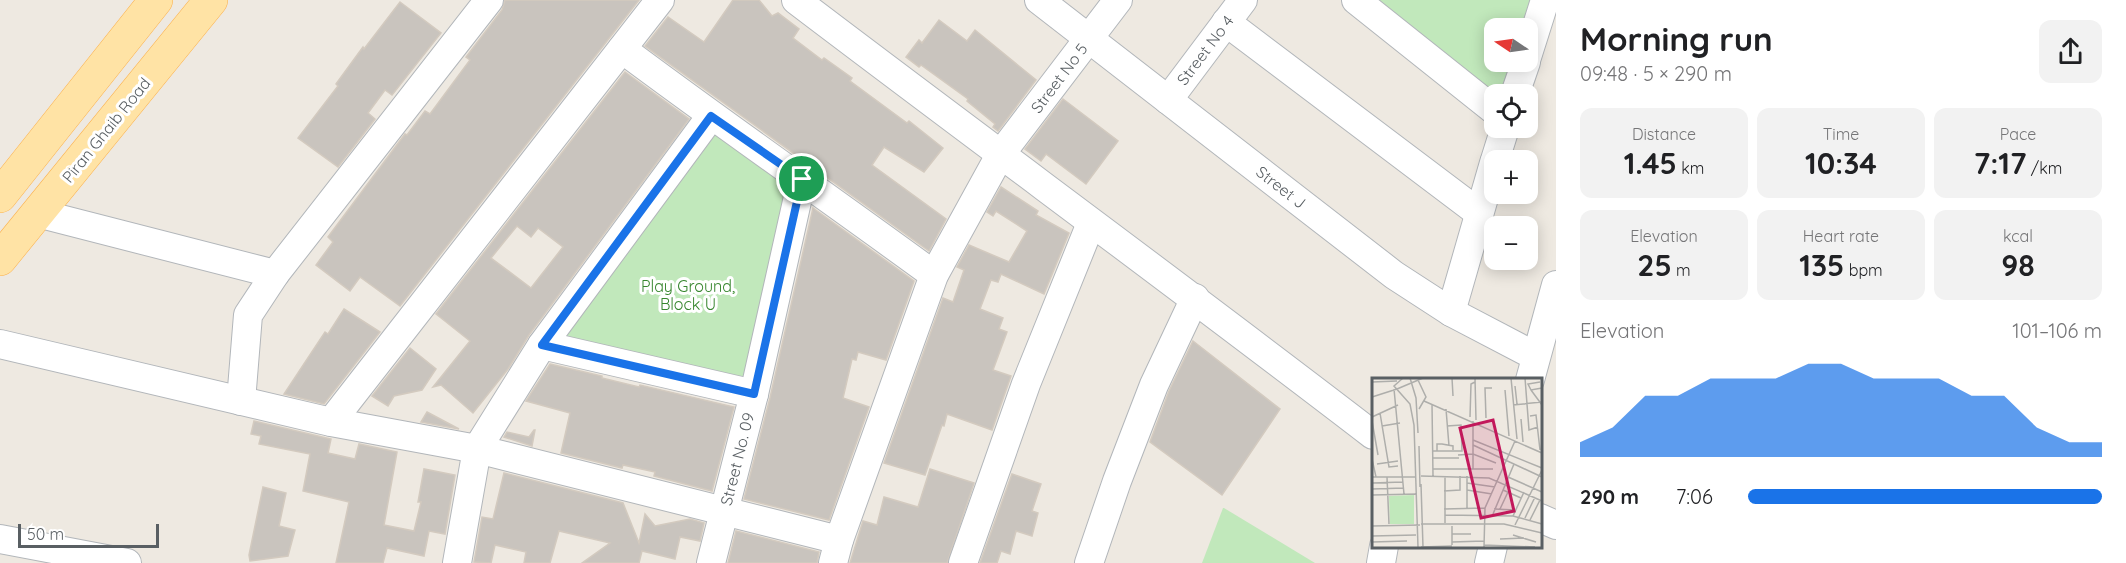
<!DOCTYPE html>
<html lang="en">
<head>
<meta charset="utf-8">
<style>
  body { margin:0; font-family:Quicksand,sans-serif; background:#f2f2f2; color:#202124; height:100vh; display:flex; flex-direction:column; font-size:22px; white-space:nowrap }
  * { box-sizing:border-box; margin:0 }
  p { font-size:20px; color:#757577 }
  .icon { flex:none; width:33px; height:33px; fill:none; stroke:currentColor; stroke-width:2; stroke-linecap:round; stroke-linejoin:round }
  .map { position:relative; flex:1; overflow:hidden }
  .details { display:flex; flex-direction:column; background:#fff; width:570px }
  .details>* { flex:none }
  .needle { width:39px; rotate:283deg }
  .fabs { position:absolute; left:1484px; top:18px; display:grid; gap:12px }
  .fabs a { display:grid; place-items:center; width:54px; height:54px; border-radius:12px; background:#fff; box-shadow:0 3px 15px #0003; font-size:30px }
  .scale { position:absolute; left:18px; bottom:15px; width:141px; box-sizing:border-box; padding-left:6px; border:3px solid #595f63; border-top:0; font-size:16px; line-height:21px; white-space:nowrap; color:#595f63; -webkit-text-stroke:4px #fff; paint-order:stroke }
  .pin { position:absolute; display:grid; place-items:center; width:51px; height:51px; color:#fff; margin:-26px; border:3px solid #fff; border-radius:50%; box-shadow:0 2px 6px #0007 }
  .round { display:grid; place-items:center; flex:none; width:63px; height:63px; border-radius:12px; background:#f2f2f2 }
  .overview { display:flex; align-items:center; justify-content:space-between; height:102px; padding:0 24px }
  h1 { font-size:33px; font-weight:700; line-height:45px }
  .figures { display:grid; grid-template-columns:repeat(3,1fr); gap:9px; height:102px; padding:6px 24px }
  .figures div { display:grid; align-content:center; border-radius:12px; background:#f2f2f2; text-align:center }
  .figures b { font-size:30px; font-weight:700 }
  .figures small { font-size:16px; font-weight:400 }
  .figures p { font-size:16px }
  .chart { height:168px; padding:12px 24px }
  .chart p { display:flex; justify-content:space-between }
  .chart svg { width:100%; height:108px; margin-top:6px; fill:#1a73e8; opacity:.7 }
  ul { padding:0 24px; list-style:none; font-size:20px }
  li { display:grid; grid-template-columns:96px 72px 1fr; align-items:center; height:45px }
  li i { height:15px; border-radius:8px; background:#1a73e8 }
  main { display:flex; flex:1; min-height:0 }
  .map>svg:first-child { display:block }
</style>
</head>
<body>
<main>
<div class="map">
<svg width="1556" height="563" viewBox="0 0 1556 563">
  <rect width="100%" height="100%" fill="#eee9e1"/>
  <!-- green -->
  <g fill="#c1e8bb">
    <path d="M1365,0h166l-10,28h-27v34h17l-11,32h-6z"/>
    <path d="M716,134l74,51 -46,200 -183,-43z"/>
    <path d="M1223,508h1l91,55h-113z"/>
  </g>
  <!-- building -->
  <g fill="#c9c4be" stroke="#d3cabf" stroke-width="1.5" fill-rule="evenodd">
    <path d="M505,0h134l-239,306 -40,-29 -10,14 -34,-26 17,-23 -5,-5 77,-103 2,1 18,-24 5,3 40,-54 -4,-3 36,-47z"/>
    <path d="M733,0h26l13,16 6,-3 21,16 -6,9 29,22 2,-2 28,20 -2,3 57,42 2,-2 34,27 -19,24 -40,-25 -12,18 74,54 -17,32 -284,-205 23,-29 36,25z"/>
    <path d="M400,2l41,31 -49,62 -7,-5 -17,23 7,6 -37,48 -40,-29 40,-52 -2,-2 27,-37 1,2z"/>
    <path d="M939,20l28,21 8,-11 61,50 -38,51 -5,-4 2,-3 -28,-23 1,-2 -47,-34 -2,2 -13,-10 13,-17 3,3z"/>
    <path d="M625,72l64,47 -160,216 -21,34 -35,44 -32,-28 -8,2 37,-46 -34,-27zM517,226l14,11 7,-9 25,19 -32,41 -40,-30z"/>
    <path d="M1063,99l55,42 -32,43 -40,-30 -5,7 -16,-12z"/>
    <path d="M1001,187l37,24 -2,4 33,18 -25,61 -43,-20 -3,8 -7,-2 -11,29 23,9 -4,11 8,3 -14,38 18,6 -19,54 -45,-16 -3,12 -2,-1 -17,50 -41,-12 59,-165 10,4 11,-32 -7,-3 12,-22 40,17 18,-31 -31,-20 -3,5 -6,-4z"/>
    <path d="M813,208l101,73 -28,79 -28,-8 -2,8 -4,-1 -9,39 26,9 -40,113 -85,-21 26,-101z"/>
    <path d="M344,309l36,23 -56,72 -40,-10 41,-62 3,2z"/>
    <path d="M1193,341l87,68 -58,86 -72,-53 19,-51z"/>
    <path d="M410,348l26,21 -14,21 -28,6 -6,10 -16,-10z"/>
    <path d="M550,364l52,12v2l37,9 1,-2 94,22 -22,84 -58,-15 1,-4 -32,-7 -1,3 -61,-15 9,-40 -44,-12z"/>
    <path d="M427,412l32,17 -38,-7z"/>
    <path d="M254,421l77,18 -3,14 27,6 4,-15 38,8 -13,73 30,6 7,-29h-3l6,-33 31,6 -10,59 -16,-3 -5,25 -37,-8 -4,15h-47l13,-61 -46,-11 7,-37 -51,-10 2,-8 -10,-2z"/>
    <path d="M534,430h1l-3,16 -28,-9 3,-5 22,5z"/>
    <path d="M930,469l44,14 -27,80h-97l13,-42 14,4 7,-28 34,10z"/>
    <path d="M504,473l119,30 16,40 6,-29 10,12 35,-7 14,4 -4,18 -20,-4 -5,22 -33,-8 -3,12h-57l28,-20 -51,-12 -9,32h-26l2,-11 -31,-7 -4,18 -17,-1 8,-45 11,2z"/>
    <path d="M1012,474l29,10 -9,27 6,2 -6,23 -16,-5 -6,23 -9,-3 -4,12h-17z"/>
    <path d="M263,487l23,6 -7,33 16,4 -7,26 -38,5 -1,-6z"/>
    <path d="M736,531l83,21 -2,11h-89z"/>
  </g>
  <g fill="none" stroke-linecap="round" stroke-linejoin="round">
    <!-- minor casing -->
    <g stroke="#b2b6ba" stroke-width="30">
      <g id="minor">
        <path d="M796,0c192,146 386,288 577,435"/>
        <path d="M1039,0l355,275 57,37 84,44"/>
        <path d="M1356,0l138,110"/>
        <path d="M1226,22l253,191"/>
        <path d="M622,49c103,77 208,150 312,226"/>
        <path d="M1527,57l18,-57"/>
        <path d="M1515,94l11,-32"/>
        <path d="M1168,100l75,-100"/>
        <path d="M1495,160l10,-32"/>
        <path d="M37,213l238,61"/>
        <path d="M1451,312l43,-149"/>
        <path d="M0,344l331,78 146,27 362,91"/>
        <path d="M542,345l212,49"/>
        <path d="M1530,380l26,-95"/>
        <path d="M241,401l7,-86 27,-41 214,-274"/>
        <path d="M331,422l329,-422"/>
        <path d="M1540,518l16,7"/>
        <path d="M0,539l127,24"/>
        <path d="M457,563l20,-114 65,-104 169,-229"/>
        <path d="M711,563l43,-169 48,-215"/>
        <path d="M833,563l6,-23 95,-265 66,-120 118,-155"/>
        <path d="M963,563l63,-179 65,-161"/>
        <path d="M1089,563l28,-82 37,-96 41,-87"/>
        <path d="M1381,563l3,-17"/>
        <path d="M1489,563l4,-17"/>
      </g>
    </g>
    <!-- major casing -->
    <g stroke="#fcb14c" stroke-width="34">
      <g id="major">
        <path d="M0,196l156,-196"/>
        <path d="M0,259l211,-259"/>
      </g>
    </g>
    <!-- minor -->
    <use href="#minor" stroke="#fff" stroke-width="28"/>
    <!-- major -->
    <use href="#major" stroke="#ffe3a5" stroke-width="33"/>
  </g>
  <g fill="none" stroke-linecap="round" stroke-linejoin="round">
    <!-- route casing -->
    <g stroke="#fff" stroke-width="12">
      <path id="route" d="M711,116l91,63 -48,215 -212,-49z"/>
    </g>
    <!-- route -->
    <use href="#route" stroke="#1a73e8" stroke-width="8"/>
  </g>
  <g text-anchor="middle" stroke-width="6" stroke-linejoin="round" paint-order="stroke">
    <!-- street labels -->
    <g font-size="16" fill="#595f63" stroke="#fff">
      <text transform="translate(1205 50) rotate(-53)" y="6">Street No 4</text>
      <text transform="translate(1059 78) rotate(-53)" y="6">Street No 5</text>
      <text transform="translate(106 130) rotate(-51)" y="6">Piran Ghaib Road</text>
      <text transform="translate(1281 187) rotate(38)" y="6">Street J</text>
      <text transform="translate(737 459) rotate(-76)" y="6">Street No. 09</text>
    </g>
    <!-- park labels -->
    <g font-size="16" fill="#37862e" stroke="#fff">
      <text x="688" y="292">Play Ground,<tspan x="688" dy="18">Block U</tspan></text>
    </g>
  </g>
  <!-- overview -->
  <g transform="translate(1372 378)">
    <rect width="170" height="170" fill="#eee9e1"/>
    <path d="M42,117v29h-24l-1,-28z" fill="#c1e8bb"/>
    <path fill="none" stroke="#aeaeab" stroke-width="1.5" d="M31,0l-9,8 16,18 4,21 4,122M38,0l6,20 2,35M80,0l1,18M103,0l1,42M139,0l6,61M153,0l4,52 9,-3M46,2l8,17 -7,12M0,4l25,-1M168,4l-12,2 3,6 11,-2M143,8l2,18M22,11l10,105M25,11l26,-11M133,12l4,46M159,12l11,15M0,19l25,-8M52,23l118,52M60,26l1,72M141,27l29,-3M74,31l3,37M8,35l9,54 9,-1M158,38l6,-1 4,35M0,39l26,-12M98,39l1,-33 4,-2M114,40l-1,-30h7M149,41l2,23M0,43l6,34M10,48l18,-3M101,62l69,28M101,67l69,32M47,68l1,41M60,73h30l-1,-26 -14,1M65,73v-7h5l11,2v4M86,77l15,-1 23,9M61,80h26M0,81l4,18M5,86l21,-3M61,91h60M101,91v-48M49,98l68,2 53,23M73,98v47M95,98v33M0,99h43M15,99l2,47M136,99l34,15M0,105l31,-1M95,105l28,4M49,106l2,63M0,111l32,-1M95,112l25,4M131,112l18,8M72,113l16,-1v-14M0,117l45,-1M72,131l41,-1M122,131l21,1M128,131l8,-17M121,136l21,-50M73,137l68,1 29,8M141,138l11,-24M153,140l10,-21M158,142l10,-20M49,146h83l38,9M143,147l27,-55M0,148l48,-1M80,156h19M141,157l23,7M0,158l44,-1M128,161l24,-1M0,164l35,-1M80,164l32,-1M80,167v-19M112,167l51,2M49,169l31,-1M112,169l1,-39 30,-67"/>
    <path fill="#c2185b" fill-opacity="0.15" stroke="#c2185b" stroke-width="3" d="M121,42l21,91 -33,7 -21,-90z"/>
    <rect width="170" height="170" fill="none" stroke="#595f63" stroke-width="3"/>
  </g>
</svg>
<div class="fabs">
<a><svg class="needle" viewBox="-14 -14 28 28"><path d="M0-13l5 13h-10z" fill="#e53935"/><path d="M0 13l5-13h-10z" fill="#757577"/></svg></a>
<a><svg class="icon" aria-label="locate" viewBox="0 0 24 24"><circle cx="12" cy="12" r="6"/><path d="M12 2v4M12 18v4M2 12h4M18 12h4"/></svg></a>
<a>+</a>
<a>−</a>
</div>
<div class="scale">50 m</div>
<div class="pin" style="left:802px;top:179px;background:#1e9e55"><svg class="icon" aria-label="arrive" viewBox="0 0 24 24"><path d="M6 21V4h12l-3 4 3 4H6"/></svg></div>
</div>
<section class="details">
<div class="overview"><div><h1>Morning run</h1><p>09:48 · 5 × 290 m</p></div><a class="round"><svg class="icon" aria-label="share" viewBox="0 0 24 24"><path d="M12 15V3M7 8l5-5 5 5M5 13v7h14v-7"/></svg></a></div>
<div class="figures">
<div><p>Distance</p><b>1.45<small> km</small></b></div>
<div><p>Time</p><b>10:34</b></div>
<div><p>Pace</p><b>7:17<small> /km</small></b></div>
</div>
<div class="figures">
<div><p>Elevation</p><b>25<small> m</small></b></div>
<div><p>Heart rate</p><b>135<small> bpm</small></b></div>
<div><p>kcal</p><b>98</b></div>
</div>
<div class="chart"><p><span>Elevation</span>101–106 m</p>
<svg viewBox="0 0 160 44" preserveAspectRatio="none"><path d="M0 44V38L10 32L20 19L30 19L40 12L50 12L60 12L70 6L80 6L90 12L100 12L110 12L120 19L130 19L140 32L150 38L160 38V44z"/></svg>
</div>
<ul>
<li><b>290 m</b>7:06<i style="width:100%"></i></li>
</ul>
</section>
</main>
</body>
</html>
